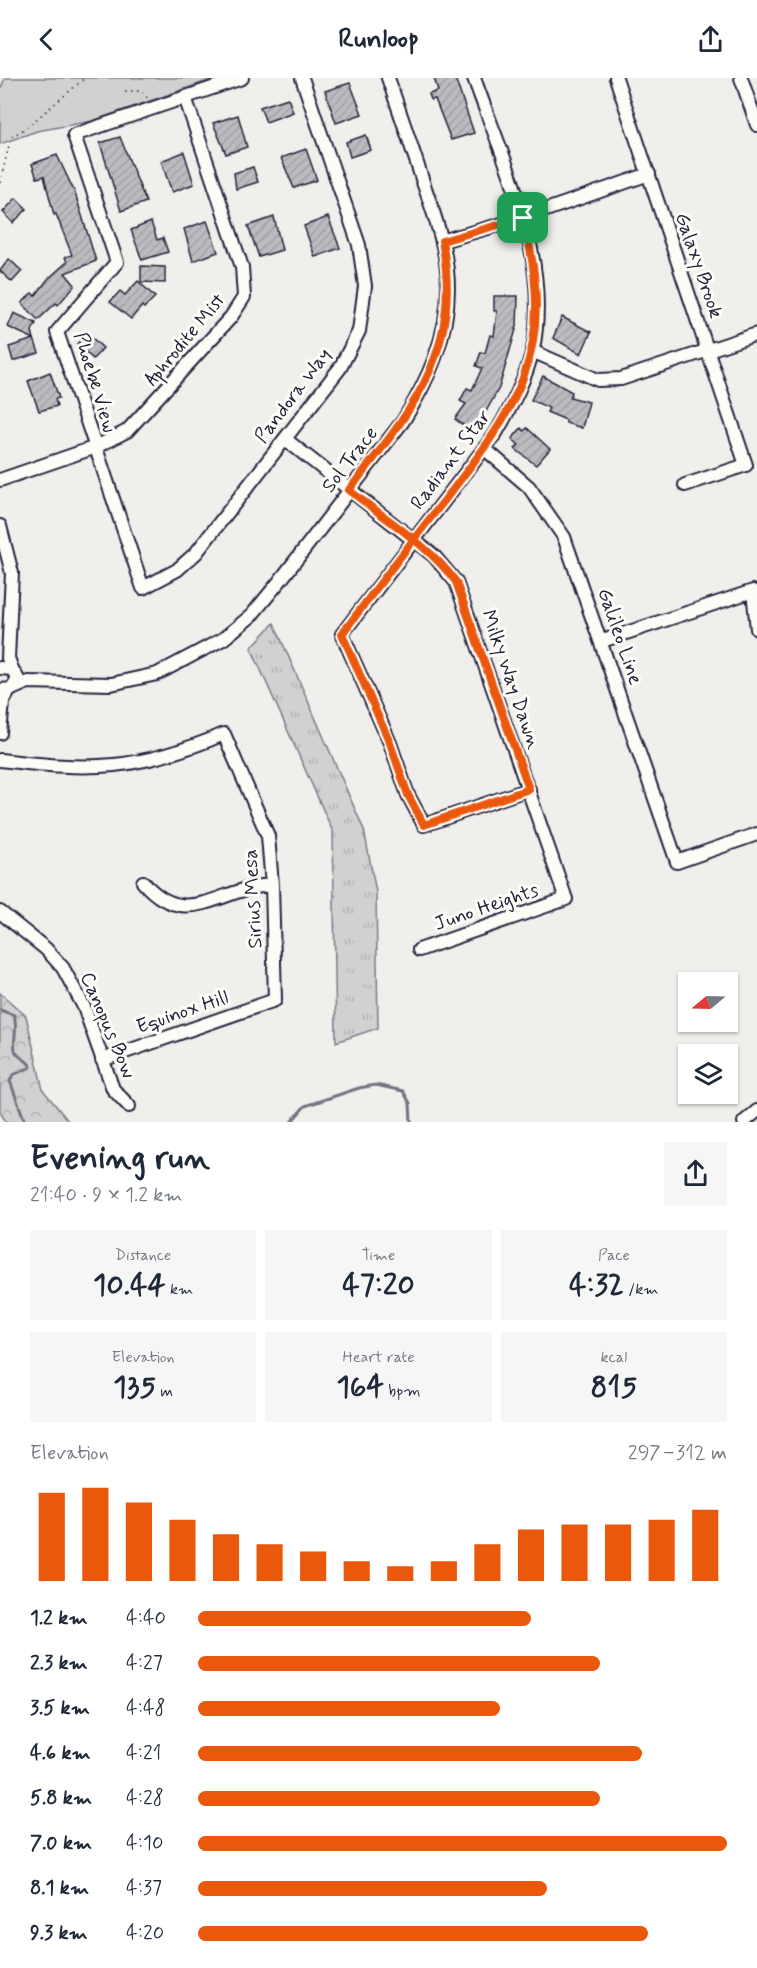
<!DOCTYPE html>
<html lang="en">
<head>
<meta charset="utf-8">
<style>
  body { margin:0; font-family:Mynerve,sans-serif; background:#f6f6f7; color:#1f2937; height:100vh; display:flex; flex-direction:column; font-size:22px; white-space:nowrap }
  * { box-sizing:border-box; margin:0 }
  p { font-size:20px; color:#747a83 }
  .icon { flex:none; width:33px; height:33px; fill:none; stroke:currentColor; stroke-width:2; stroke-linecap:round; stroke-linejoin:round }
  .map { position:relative; height:1044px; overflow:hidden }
  .details { display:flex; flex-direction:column; background:#fff; flex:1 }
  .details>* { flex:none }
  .needle { width:39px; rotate:251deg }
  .tools { position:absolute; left:678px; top:894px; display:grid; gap:12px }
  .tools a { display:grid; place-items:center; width:60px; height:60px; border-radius:0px; background:#fff; box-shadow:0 2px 4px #0004; font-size:30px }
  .pin { position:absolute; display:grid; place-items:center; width:51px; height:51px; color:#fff; margin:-26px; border-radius:12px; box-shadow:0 3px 9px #0006 }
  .round { display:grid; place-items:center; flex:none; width:63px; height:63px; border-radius:0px; background:#f6f6f7 }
  .headline { display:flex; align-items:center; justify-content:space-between; height:102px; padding:0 30px }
  h1 { font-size:33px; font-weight:700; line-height:45px }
  .figures { display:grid; grid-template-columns:repeat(3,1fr); gap:9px; height:102px; padding:6px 30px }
  .figures div { display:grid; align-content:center; border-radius:0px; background:#f6f6f7; text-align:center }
  .figures b { font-size:30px; font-weight:700 }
  .figures small { font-size:16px; font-weight:400 }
  .figures p { font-size:16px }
  .chart { height:168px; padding:12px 30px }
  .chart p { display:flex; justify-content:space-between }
  .chart svg { width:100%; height:108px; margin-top:6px; stroke:#ea580c; stroke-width:6 }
  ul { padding:0 30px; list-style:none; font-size:20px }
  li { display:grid; grid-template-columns:96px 72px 1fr; align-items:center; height:45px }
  li i { height:15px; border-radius:8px; background:#ea580c }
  header { display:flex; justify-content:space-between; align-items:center; height:78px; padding:0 30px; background:#fff; font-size:27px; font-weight:700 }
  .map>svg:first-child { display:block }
</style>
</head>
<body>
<header><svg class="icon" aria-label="back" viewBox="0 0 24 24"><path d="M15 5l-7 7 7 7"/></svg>Runloop<svg class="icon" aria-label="share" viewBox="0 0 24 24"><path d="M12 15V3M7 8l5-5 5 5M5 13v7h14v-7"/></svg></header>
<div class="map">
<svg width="757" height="1044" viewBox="0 0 757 1044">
  <defs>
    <pattern id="grass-tufts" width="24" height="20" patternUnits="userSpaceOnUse" patternTransform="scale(1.5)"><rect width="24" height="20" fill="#d2d1d1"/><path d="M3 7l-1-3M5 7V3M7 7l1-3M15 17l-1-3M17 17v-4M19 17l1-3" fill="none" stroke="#b4b3b4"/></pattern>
    <pattern id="forest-crowns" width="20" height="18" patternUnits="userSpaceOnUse" patternTransform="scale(1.5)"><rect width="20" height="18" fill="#d2d1d1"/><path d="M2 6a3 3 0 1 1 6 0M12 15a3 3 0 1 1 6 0" fill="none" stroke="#b4b3b4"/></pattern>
    <pattern id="building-hatch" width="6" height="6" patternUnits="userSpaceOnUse" patternTransform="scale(1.5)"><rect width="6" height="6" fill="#bcbcc0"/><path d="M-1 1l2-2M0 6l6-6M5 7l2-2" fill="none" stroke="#a1a1a6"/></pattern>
  </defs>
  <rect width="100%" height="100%" fill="#f0efec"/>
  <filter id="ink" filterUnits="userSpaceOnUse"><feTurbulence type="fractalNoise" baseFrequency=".0167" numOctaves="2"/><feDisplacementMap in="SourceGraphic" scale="12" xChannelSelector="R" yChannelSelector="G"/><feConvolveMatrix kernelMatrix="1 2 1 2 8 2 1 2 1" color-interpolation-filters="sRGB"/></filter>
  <g filter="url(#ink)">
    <!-- grass -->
    <path fill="url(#grass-tufts)" stroke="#7a7a86" stroke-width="1.5" d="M274,545l90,207 12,62 2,136 -42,14 -3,-210 -82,-184z"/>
    <!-- forest -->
    <path fill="url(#forest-crowns)" stroke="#7a7a86" stroke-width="1.5" d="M0,915l26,23 17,74 26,32h-63l-6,-10z"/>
    <!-- park -->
    <path fill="#d2d1d1" stroke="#7a7a86" stroke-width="1.5" d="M5,0h203l2,2 -118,41 -55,10 -37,13v-54z"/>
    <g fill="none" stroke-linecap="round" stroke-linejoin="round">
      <!-- stream -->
      <g stroke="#737381" stroke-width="3">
        <path d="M0,932l14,5c4,12 -1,23 1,35 2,8 13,9 16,17l-18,8 -3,6 15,41"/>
        <path d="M291,1044l14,-16 54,-18 17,-3 27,6 7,12 1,19"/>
      </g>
    </g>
    <!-- building -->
    <g fill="url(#building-hatch)" stroke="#22223b" stroke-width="1.5">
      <path d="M434,0h21l19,55 -23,7 -16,-41 -4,1 -2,-6 9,-3z"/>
      <path d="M350,5l12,31 -26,9 -11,-32z"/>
      <path d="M288,20l5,14 -27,10 -6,-15z"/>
      <path d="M238,37l9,32 -21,7 -13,-31z"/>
      <path d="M366,57l5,15 -21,7 -4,-15z"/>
      <path d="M120,59l26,65 -25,9 -21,-68z"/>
      <path d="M306,71l11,31 -23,8 -13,-30z"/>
      <path d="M184,74l10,32 -22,8 -11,-31z"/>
      <path d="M57,77l18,38 21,68 -31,12 10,12 -17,20 -2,-2 -18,17 -16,-17 10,-10 3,3 13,-17 19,-17 -2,-5 7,-2 -16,-41 -2,1 -10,-39 -7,2 -5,-14z"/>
      <path d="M253,89l5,15 -22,7 -2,-16z"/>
      <path d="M16,120l11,11 -14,14 -10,-11z"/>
      <path d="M274,139l8,33 -23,7 -11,-31z"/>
      <path d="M328,139l12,31 -25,9 -11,-31z"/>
      <path d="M207,143l11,31 -25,9 -9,-32z"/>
      <path d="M151,144l6,18 6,-2 5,14 -26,8 -11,-30z"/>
      <path d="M9,181l13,12 -10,11 -12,-11z"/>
      <path d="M141,188l24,1v16l-24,-1z"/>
      <path d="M138,203l17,16 -11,11 -2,-2 -11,13 -21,-17 10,-11 5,4z"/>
      <path d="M494,218h24l-1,30 -18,62 -25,45 -19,-14 11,-15 -6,-3 7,-13 5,2 10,-22 -6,-2 5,-14 4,1 5,-18 4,1 3,-25h-3z"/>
      <path d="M14,235l22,10 -4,8 2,8 -26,-12z"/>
      <path d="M562,239l29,15 -10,22 -28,-16z"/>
      <path d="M87,255l16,15 -10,11 -16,-15z"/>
      <path d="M34,261l5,14 -26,8 -4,-14z"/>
      <path d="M50,294l9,26 -4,1 2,7 -18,5 -11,-30z"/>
      <path d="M543,298l29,16 -2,5 19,5 -7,26 -16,-5v-3l-19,-8 2,-4 -18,-8z"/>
      <path d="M521,350l3,3 3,-3 23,21 -14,16 -21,-16 4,-4 -7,-6z"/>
    </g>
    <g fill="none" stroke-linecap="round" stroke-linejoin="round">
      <!-- minor casing -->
      <g stroke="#22223b" stroke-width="16">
        <g id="minor">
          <path d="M242,0l-168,57 43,127 -60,70 86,256 34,-18 19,-17 144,-185 19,-37 6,-45 -6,-41 -57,-167"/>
          <path d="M474,0c30,85 77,178 59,271 -7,30 -22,58 -37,84l-154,201 48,109 18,52 16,30 105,-36"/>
          <path d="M616,0l130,387 -61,20"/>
          <path d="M741,0l16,47"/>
          <path d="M442,163l81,-23 126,-44"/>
          <path d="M532,273l66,29 23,-1 136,-45"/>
          <path d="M285,361l149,117 22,26 110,317 -147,51"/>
          <path d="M485,371l44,38 35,50 113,325 80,-28"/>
          <path d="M0,402l96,-33 31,-16 104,-114 13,-20 -2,-30 -57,-170"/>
          <path d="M0,448l12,47 -4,85 4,11"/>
          <path d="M602,563l151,-50 4,38"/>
          <path d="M0,590l12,1 6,10 -6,10 -12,1"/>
          <path d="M12,611l16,-7 83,2 46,-10 66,-35 28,-23 28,-34 124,-161c25,-40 45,-84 45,-133 0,-37 -13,-71 -25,-106 -11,-35 -23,-69 -35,-104"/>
          <path d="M0,655l3,-31 6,-11"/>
          <path d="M0,682c92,11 137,11 224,-26l44,102 4,49 3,115 -173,60"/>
          <path d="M143,804c44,50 76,5 129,3"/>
          <path d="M0,834l46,37 17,19 21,39 29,82 16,17"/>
          <path d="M744,1044l13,-11"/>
        </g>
      </g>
      <!-- path -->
      <g stroke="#22223b" stroke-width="1.5" stroke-dasharray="1.5 4.5" stroke-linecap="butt">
        <path d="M125,13h17l6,8"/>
        <path d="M0,105l11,-46 15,-9 59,-50"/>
      </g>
      <!-- minor -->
      <use href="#minor" stroke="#fdfcf7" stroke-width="12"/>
    </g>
  </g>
  <g fill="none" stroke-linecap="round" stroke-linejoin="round" filter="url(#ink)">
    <!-- route casing -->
    <g stroke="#fff" stroke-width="12">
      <path id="route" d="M523,140l-81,23c21,110 -29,168 -93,249 36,29 80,55 107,92l73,207 -105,36 -16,-30 -18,-52 -48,-109c31,-41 62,-83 94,-123 81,-103 123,-157 87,-293"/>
    </g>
    <!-- route -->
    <use href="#route" stroke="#ea580c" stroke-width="8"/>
  </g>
  <g text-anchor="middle" stroke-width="6" stroke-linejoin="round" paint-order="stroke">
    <!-- street labels -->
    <g font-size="20" fill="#22223b" stroke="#fdfcf7">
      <text transform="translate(700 187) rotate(71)" y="7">Galaxy Brook</text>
      <text transform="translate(184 261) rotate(-50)" y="7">Aphrodite Mist</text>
      <text transform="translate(96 304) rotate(73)" y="7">Phoebe View</text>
      <text transform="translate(292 317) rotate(-53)" y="7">Pandora Way</text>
      <text transform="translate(349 381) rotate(-52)" y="7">Sol Trace</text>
      <text transform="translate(450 381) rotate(-53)" y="7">Radiant Star</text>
      <text transform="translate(621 558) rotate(71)" y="7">Galileo Line</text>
      <text transform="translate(512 601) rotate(71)" y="7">Milky Way Dawn</text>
      <text transform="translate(252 821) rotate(-93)" y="7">Sirius Mesa</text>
      <text transform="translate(486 828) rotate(-19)" y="7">Juno Heights</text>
      <text transform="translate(182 933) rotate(-19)" y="7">Equinox Hill</text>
      <text transform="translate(109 947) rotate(67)" y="7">Canopus Bow</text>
    </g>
  </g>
</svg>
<div class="tools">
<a><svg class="needle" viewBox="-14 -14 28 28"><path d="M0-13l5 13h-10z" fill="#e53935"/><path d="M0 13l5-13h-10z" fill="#747a83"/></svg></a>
<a><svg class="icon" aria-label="layers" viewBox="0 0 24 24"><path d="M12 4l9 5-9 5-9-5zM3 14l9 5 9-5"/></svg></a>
</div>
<div class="pin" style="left:523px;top:140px;background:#1e9e55"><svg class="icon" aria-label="arrive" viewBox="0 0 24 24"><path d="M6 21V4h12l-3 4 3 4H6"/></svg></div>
</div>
<section class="details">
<div class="headline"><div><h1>Evening run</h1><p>21:40 · 9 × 1.2 km</p></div><a class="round"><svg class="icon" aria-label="share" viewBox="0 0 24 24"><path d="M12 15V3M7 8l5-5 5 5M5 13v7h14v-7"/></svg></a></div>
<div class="figures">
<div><p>Distance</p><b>10.44<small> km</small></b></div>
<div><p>Time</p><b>47:20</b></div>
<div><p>Pace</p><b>4:32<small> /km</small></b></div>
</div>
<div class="figures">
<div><p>Elevation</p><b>135<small> m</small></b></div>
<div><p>Heart rate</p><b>164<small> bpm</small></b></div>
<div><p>kcal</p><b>815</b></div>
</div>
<div class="chart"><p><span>Elevation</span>297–312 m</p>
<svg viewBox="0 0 160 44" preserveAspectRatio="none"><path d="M5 44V8M15 44V6M25 44V12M35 44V19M45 44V25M55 44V29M65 44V32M75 44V36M85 44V38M95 44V36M105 44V29M115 44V23M125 44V21M135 44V21M145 44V19M155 44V15"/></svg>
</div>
<ul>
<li><b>1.2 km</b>4:40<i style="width:63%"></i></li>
<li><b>2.3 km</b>4:27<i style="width:76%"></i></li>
<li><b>3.5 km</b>4:48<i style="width:57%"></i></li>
<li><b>4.6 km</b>4:21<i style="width:84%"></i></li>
<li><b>5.8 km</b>4:28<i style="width:76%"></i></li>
<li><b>7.0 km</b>4:10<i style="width:100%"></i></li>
<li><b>8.1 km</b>4:37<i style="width:66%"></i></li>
<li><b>9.3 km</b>4:20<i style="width:85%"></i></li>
</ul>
</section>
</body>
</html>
